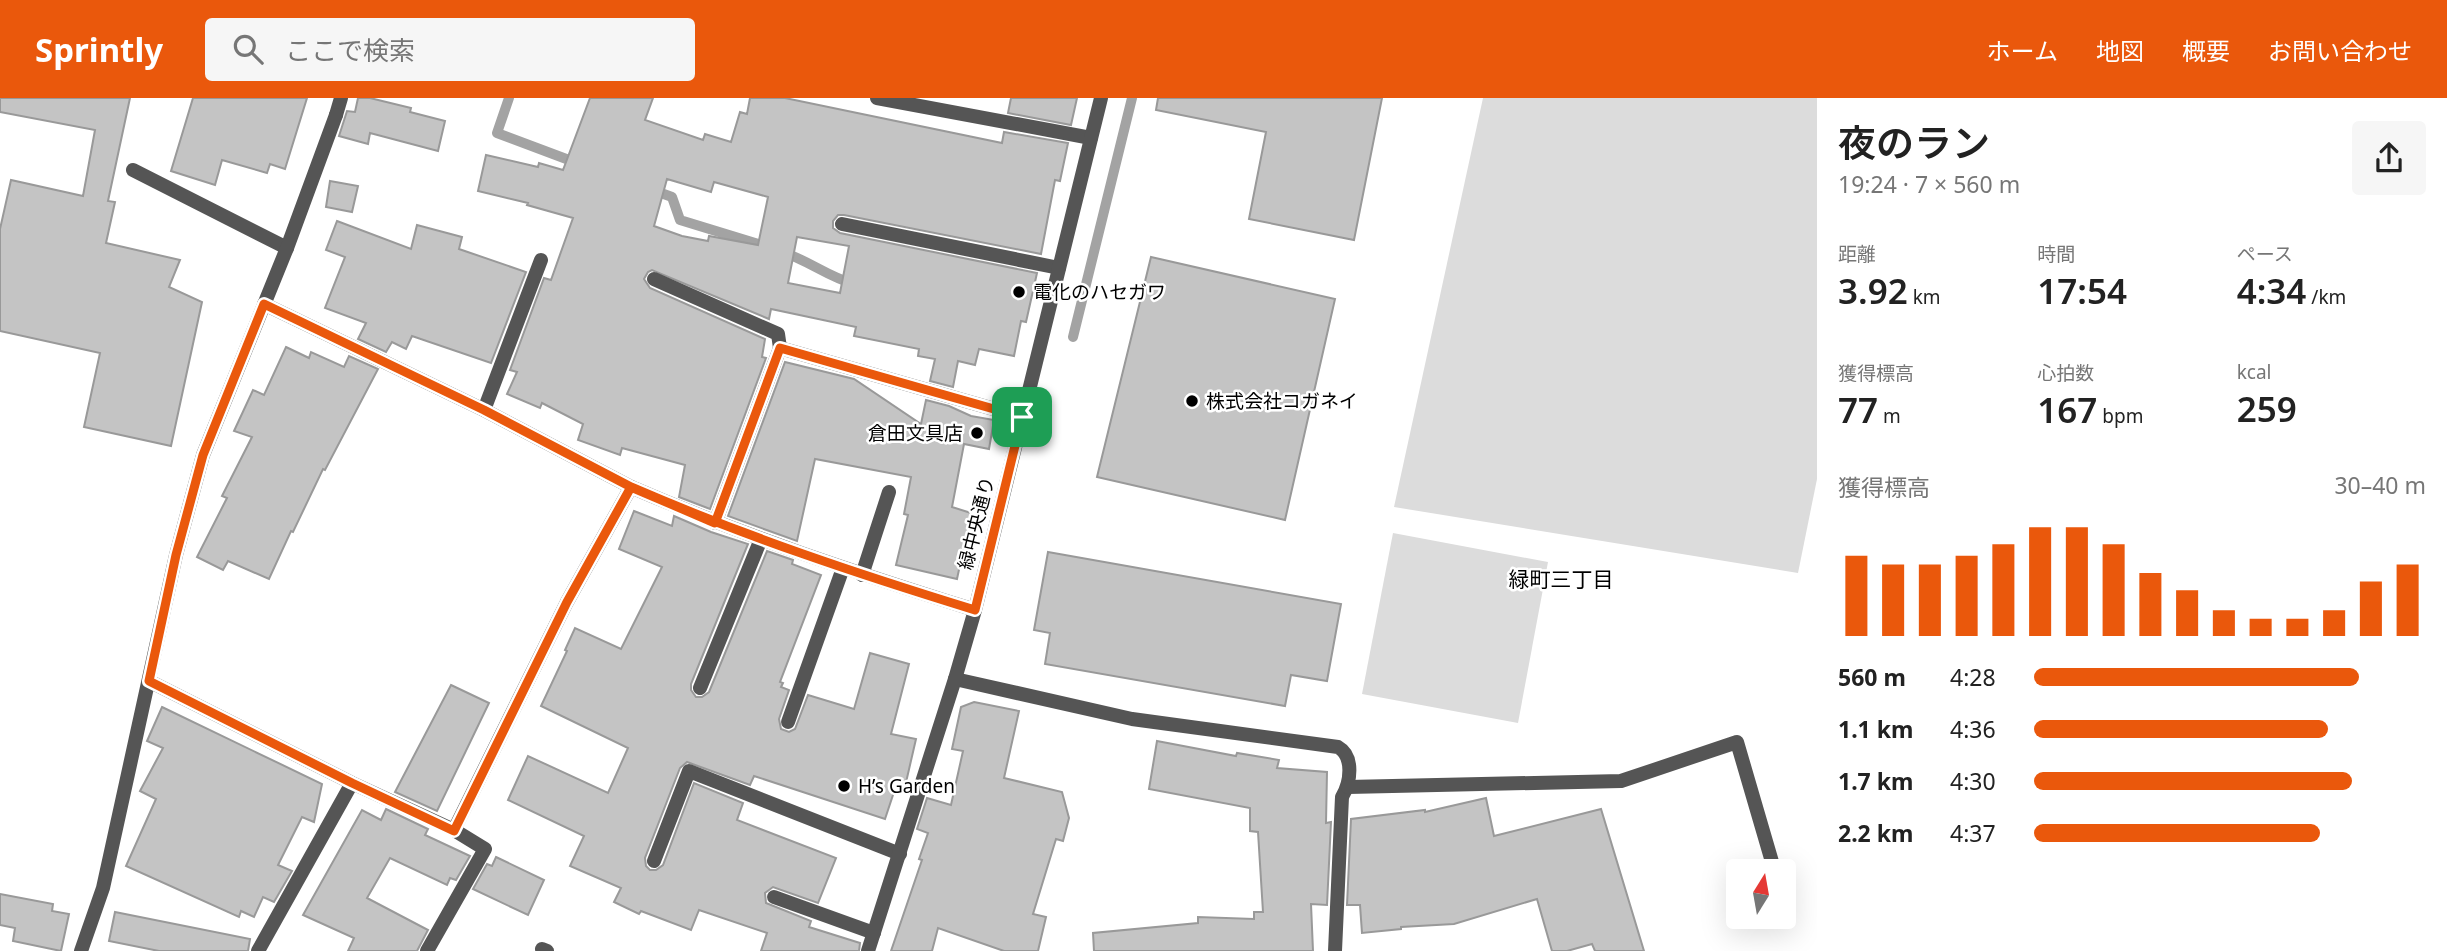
<!DOCTYPE html>
<html lang="ja">
<head>
<meta charset="utf-8">
<style>
  body { margin:0; font-family:"Noto Sans","Noto Sans JP",sans-serif; background:#f6f6f6; color:#222; height:100vh; display:flex; flex-direction:column; font-size:26px; white-space:nowrap }
  * { box-sizing:border-box; margin:0 }
  p { font-size:23px; color:#767676 }
  .icon { flex:none; width:38px; height:38px; fill:none; stroke:currentColor; stroke-width:2; stroke-linecap:round; stroke-linejoin:round }
  .map { position:relative; flex:1; overflow:hidden }
  .side { display:flex; flex-direction:column; background:#fff; width:630px }
  .side>* { flex:none }
  .needle { width:46px; rotate:11deg }
  .fabs { position:absolute; left:1726px; top:761px; display:grid; gap:14px }
  .fabs a { display:grid; place-items:center; width:70px; height:70px; border-radius:7px; background:#fff; box-shadow:0 7px 28px #0002; font-size:35px }
  .pin { position:absolute; display:grid; place-items:center; width:60px; height:60px; color:#fff; margin:-30px; border-radius:14px; box-shadow:0 4px 10px #0006 }
  .round { display:grid; place-items:center; flex:none; width:74px; height:74px; border-radius:7px; background:#f6f6f6 }
  .head { display:flex; align-items:center; justify-content:space-between; height:119px; padding:0 21px }
  h1 { font-size:38px; font-weight:600; line-height:52px }
  .figures { display:grid; grid-template-columns:repeat(3,1fr); gap:10px; height:119px; padding:7px 21px }
  .figures div { display:grid; align-content:center }
  .figures b { font-size:35px; font-weight:600 }
  .figures small { font-size:19px; font-weight:400 }
  .figures p { font-size:19px }
  .chart { height:196px; padding:14px 21px }
  .chart p { display:flex; justify-content:space-between }
  .chart svg { width:100%; height:126px; margin-top:7px; stroke:#ea580c; stroke-width:6 }
  ul { padding:0 21px; list-style:none; font-size:23px }
  li { display:grid; grid-template-columns:112px 84px 1fr; align-items:center; height:52px }
  li i { height:18px; border-radius:9px; background:#ea580c }
  header { display:flex; align-items:center; gap:42px; box-sizing:border-box; height:98px; padding:0 35px; background:#ea580c; color:#fff }
  header strong { font-size:33px }
  nav { display:flex; gap:38px; margin-inline-start:auto; font-size:24px }
  .search { width:490px; height:63px; background:#f6f6f6; display:flex; align-items:center; gap:18px; box-sizing:border-box; padding:0 24px; border-radius:7px; color:#767676; font-size:26px }
  main { display:flex; flex:1; min-height:0 }
  .map>svg:first-child { display:block }
</style>
</head>
<body>
<header>
<strong>Sprintly</strong>
<div class="search"><svg class="icon" aria-label="search" viewBox="0 0 24 24"><circle cx="10" cy="10" r="6"/><path d="M15 15l6 6"/></svg>ここで検索</div>
<nav><a>ホーム</a><a>地図</a><a>概要</a><a>お問い合わせ</a></nav>
</header>
<main>
<div class="map">
<svg width="1817" height="853" viewBox="0 0 1817 853">
  <rect width="100%" height="100%" fill="#fff"/>
  <!-- green -->
  <g fill="#dcdcdc">
    <path d="M1483,0h334v381l-19,94 -404,-66z"/>
    <path d="M1393,435l155,29 -30,161 -156,-29z"/>
  </g>
  <g fill="none" stroke-linecap="round" stroke-linejoin="round">
    <!-- stream -->
    <g stroke="#a3a3a3" stroke-width="10">
      <path d="M509,0l-12,35 80,30"/>
      <path d="M650,91l22,8 8,23 88,27"/>
      <path d="M782,154c26,8 46,25 72,32"/>
      <path d="M1073,239l59,-239"/>
    </g>
  </g>
  <!-- building -->
  <g fill="#c4c4c4" stroke="#999" stroke-width="2" fill-rule="evenodd">
    <path d="M0,0h130l-22,103 7,1 -9,41 74,17 -11,27 33,15 -31,144 -87,-19 16,-74 -100,-22v-102l11,-49 72,16 12,-66 -95,-18z"/>
    <path d="M193,0h114l-22,71 -15,-5 -3,9 -45,-13 -7,25 -44,-14z"/>
    <path d="M358,0h12l41,10 -1,4 35,9 -7,30 -68,-18 -2,11 -29,-8 8,-25 8,1z"/>
    <path d="M590,0h63l-8,22 58,20 2,-6 26,8 9,-30 7,2 3,-16h35l217,45 2,-11 64,11 -8,38 -5,-1 -14,74 -197,-39h-6l-5,6v7l7,5 197,40 -11,49 -5,-1 -7,35 -35,-7 -4,16 -17,-4 -5,26 -23,-6 5,-22 -17,-3 1,-7 -65,-13 2,-9 -85,-18 -2,10 -117,-49 -4,2 -4,7 6,9 115,51 -3,18 4,1 -56,151 -31,-12 6,-32 -63,-17 -2,7 -42,-15 5,-16 -41,-21 -2,5 -33,-14 10,-22 -7,-2 34,-92 7,2 22,-62 -46,-13 1,-2 -50,-12 8,-36 52,12 1,-4 24,7zM667,81l44,13 3,-10 54,15 -10,48 -49,-9 -1,5 -26,-5 -28,-10zM797,139l52,9 -9,47 -52,-10z"/>
    <path d="M1011,0h66l-6,27 -63,-12z"/>
    <path d="M1158,0h224l-28,142 -105,-21 17,-87 -110,-22z"/>
    <path d="M330,83l28,5 -6,26 -26,-5z"/>
    <path d="M337,123l74,28 6,-24 45,12 -3,12 67,23 -35,91 -79,-27 -6,13 -14,-7 -6,10 -28,-13 8,-16 -41,-15 20,-51 -19,-7z"/>
    <path d="M1151,159l184,42 -50,221 -188,-43z"/>
    <path d="M286,249l23,11 2,-6 33,15 5,-11 29,13 -53,101 -2,-1 -30,63 -2,-1 -22,48 -41,-18 -5,9 -26,-13 30,-59 -5,-2 30,-59 -18,-6 19,-41 11,5z"/>
    <path d="M785,264l69,17 67,45 5,-24 23,6 22,10 23,4 -5,29 -25,-5 -12,63 19,6 -14,66 -61,-14 12,-50 -4,-1 7,-37 -96,-18 -18,82 -69,-25z"/>
    <path d="M634,413l38,15 2,-10 37,16 37,12 -57,140v6l5,7h6l7,-5 58,-141 26,9 -1,4 29,11 -41,107 3,1 -2,4 8,3 -10,29 2,10 8,3 6,-3 13,-34 46,14 16,-56 39,11 -18,70 25,5 -12,52 -9,-2 -10,30 -131,-43 -4,9 -63,-23 -7,6 -35,90 1,8 4,4h6l7,-5 31,-82 49,20 -6,17 99,38 -18,45 -45,-16 -8,6 1,10 45,18 -2,6 51,16 -1,8h-98l6,-18 -68,-23 -8,20 -50,-19 -2,3 -25,-12 7,-14 -51,-22 14,-30 -76,-36 20,-44 80,37 20,-45 -87,-42 26,-55 -2,-1 10,-22 46,21 41,-82 -43,-18z"/>
    <path d="M1048,454l293,52 -14,77 -36,-6 -6,31 -240,-42 5,-31 -16,-3z"/>
    <path d="M451,587l38,18 -52,108 -42,-19z"/>
    <path d="M974,604l45,9 -15,67 58,14 7,26 -6,23 -7,-2 -23,75 13,3 -8,34h-34l-66,-23 -6,23h-41l31,-91 -3,-1 9,-26 -11,-4 10,-31 24,7 12,-54 -11,-2 9,-42z"/>
    <path d="M162,609l160,77 -8,38 -12,-5 -24,48 14,6 -18,31 -11,-5 -9,20 -13,-6 -2,6 -113,-51 30,-67 -16,-8 23,-43 -16,-7z"/>
    <path d="M1157,643l79,15 1,-3 42,7 -2,8 50,4 -1,51 5,-1 -4,83 -16,-1 2,47h-219l-1,-18 105,-10v-6l56,2v-7h9l-5,-80 -8,-1v-23l-101,-19z"/>
    <path d="M1486,700l8,38 107,-27 43,142h-49l-3,-7 -25,7h-15l-15,-52 -83,25 -53,3v2l-39,4 -2,-28h-13l4,-86 74,-9v2z"/>
    <path d="M386,711l42,20 -3,6 45,21 -14,24 -6,-2 -3,7 -57,-27 -23,40 61,32 -11,21h-69l6,-13 -51,-23 59,-105 19,10z"/>
    <path d="M496,759l48,23 -16,35 -55,-26 14,-25 5,2z"/>
    <path d="M0,796l53,10 -1,7 17,3 -8,37 -48,-10 2,-13 -15,-3z"/>
    <path d="M115,814l135,27 -2,12h-89l-50,-10z"/>
  </g>
  <g fill="none" stroke-linecap="round" stroke-linejoin="round">
    <!-- service -->
    <g stroke="#555" stroke-width="14">
      <path d="M877,0l214,40"/>
      <path d="M336,17l5,-17"/>
      <path d="M133,72l154,78"/>
      <path d="M842,126l217,44"/>
      <path d="M654,181l124,55 2,14"/>
      <path d="M264,206l220,106 147,77"/>
      <path d="M484,312l57,-150"/>
      <path d="M715,425l65,-175 242,69"/>
      <path d="M862,477l27,-83"/>
      <path d="M700,590l61,-149"/>
      <path d="M788,624l55,-154"/>
      <path d="M654,763l35,-90 211,83"/>
      <path d="M774,799l100,36"/>
      <path d="M542,851l5,2"/>
    </g>
    <!-- minor -->
    <g stroke="#555" stroke-width="14">
      <path d="M955,581l177,40 206,28c16,9 13,35 4,50l-7,154"/>
      <path d="M149,583l203,102 102,47 31,19 -58,102"/>
      <path d="M1348,689l273,-6 116,-39 38,130"/>
      <path d="M454,732l113,-228 64,-115c113,49 226,86 344,123"/>
      <path d="M1783,801l6,18"/>
      <path d="M81,853l22,-63 73,-333 27,-100 84,-207 49,-133"/>
      <path d="M258,853l94,-168"/>
      <path d="M868,853l87,-272 20,-69 126,-512"/>
    </g>
  </g>
  <g fill="none" stroke-linecap="round" stroke-linejoin="round">
    <!-- route casing -->
    <g stroke="#fff" stroke-width="14">
      <path id="route" d="M1022,319l-242,-69 -65,175 -84,-36 -147,-77 -220,-106 -61,151 -27,100 -27,126 203,102 102,48 113,-229 64,-115c113,49 227,87 344,123l47,-193"/>
    </g>
    <!-- route -->
    <use href="#route" stroke="#ea580c" stroke-width="9"/>
  </g>
  <!-- markers -->
  <g fill="#000" stroke="#fff" stroke-width="2.5">
    <circle cx="1019" cy="194" r="7"/>
    <circle cx="1192" cy="303" r="7"/>
    <circle cx="977" cy="335" r="7"/>
    <circle cx="844" cy="688" r="7"/>
  </g>
  <g text-anchor="middle" stroke-width="5" stroke-linejoin="round" paint-order="stroke">
    <!-- poi labels -->
    <g font-size="19" fill="#000" stroke="#fff" text-anchor="start">
      <text x="1033" y="201">電化のハセガワ</text>
      <text x="1206" y="310">株式会社コガネイ</text>
      <text x="963" y="342" text-anchor="end">倉田文具店</text>
      <text x="858" y="695">H’s Garden</text>
    </g>
    <!-- street labels -->
    <g font-size="19" fill="#000" stroke="#fff">
      <text transform="translate(976 425) rotate(-76)" y="7">緑中央通り</text>
    </g>
    <!-- neighbourhood labels -->
    <g font-size="21" fill="#000" stroke="#fff">
      <text x="1561" y="489">緑町三丁目</text>
    </g>
  </g>
</svg>
<div class="fabs">
<a><svg class="needle" viewBox="-14 -14 28 28"><path d="M0-13l5 13h-10z" fill="#e53935"/><path d="M0 13l5-13h-10z" fill="#767676"/></svg></a>
</div>
<div class="pin" style="left:1022px;top:319px;background:#1e9e55"><svg class="icon" aria-label="arrive" viewBox="0 0 24 24"><path d="M6 21V4h12l-3 4 3 4H6"/></svg></div>
</div>
<section class="side">
<div class="head"><div><h1>夜のラン</h1><p>19:24 · 7 × 560 m</p></div><a class="round"><svg class="icon" aria-label="share" viewBox="0 0 24 24"><path d="M12 15V3M7 8l5-5 5 5M5 13v7h14v-7"/></svg></a></div>
<div class="figures">
<div><p>距離</p><b>3.92<small> km</small></b></div>
<div><p>時間</p><b>17:54</b></div>
<div><p>ペース</p><b>4:34<small> /km</small></b></div>
</div>
<div class="figures">
<div><p>獲得標高</p><b>77<small> m</small></b></div>
<div><p>心拍数</p><b>167<small> bpm</small></b></div>
<div><p>kcal</p><b>259</b></div>
</div>
<div class="chart"><p><span>獲得標高</span>30–40 m</p>
<svg viewBox="0 0 160 44" preserveAspectRatio="none"><path d="M5 44V16M15 44V19M25 44V19M35 44V16M45 44V12M55 44V6M65 44V6M75 44V12M85 44V22M95 44V28M105 44V35M115 44V38M125 44V38M135 44V35M145 44V25M155 44V19"/></svg>
</div>
<ul>
<li><b>560 m</b>4:28<i style="width:83%"></i></li>
<li><b>1.1 km</b>4:36<i style="width:75%"></i></li>
<li><b>1.7 km</b>4:30<i style="width:81%"></i></li>
<li><b>2.2 km</b>4:37<i style="width:73%"></i></li>
</ul>
</section>
</main>
</body>
</html>
